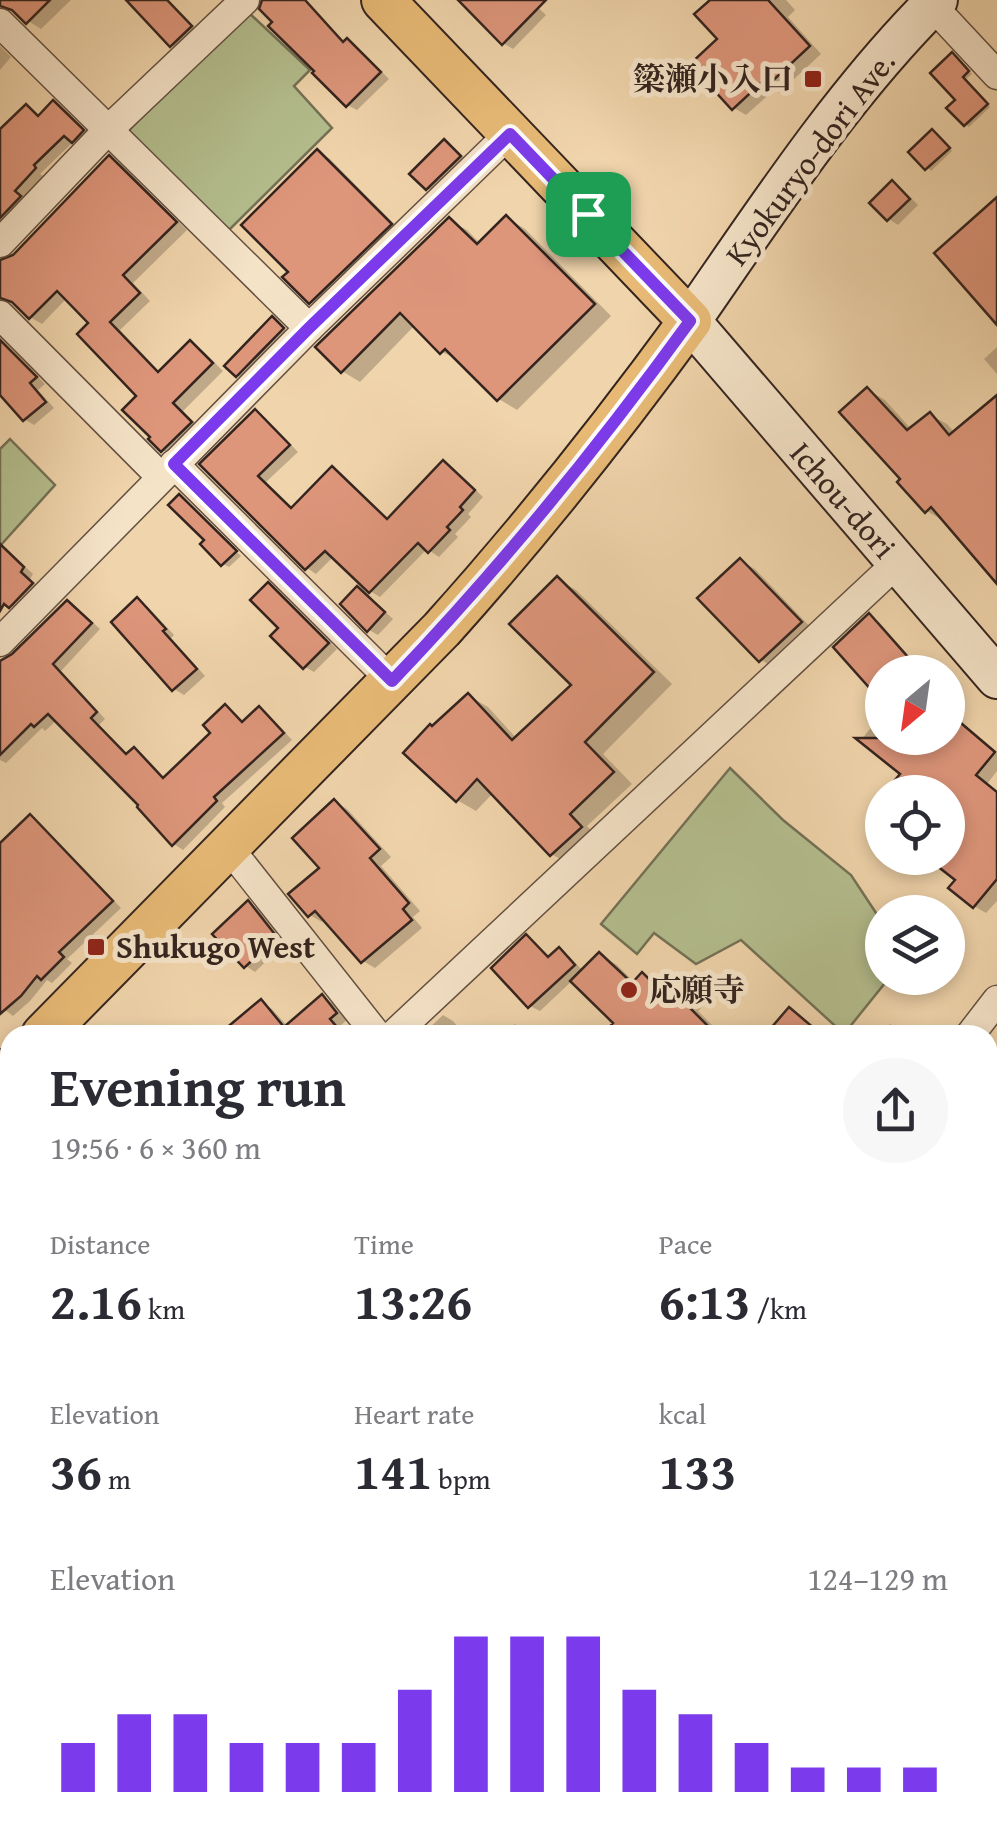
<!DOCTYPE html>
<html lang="en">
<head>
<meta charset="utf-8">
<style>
  body { margin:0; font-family:"Gentium Book Plus","Noto Serif JP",serif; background:#f7f7f7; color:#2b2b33; height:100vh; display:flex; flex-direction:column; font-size:38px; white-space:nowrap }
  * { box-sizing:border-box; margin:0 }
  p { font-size:32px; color:#7c7c81 }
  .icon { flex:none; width:55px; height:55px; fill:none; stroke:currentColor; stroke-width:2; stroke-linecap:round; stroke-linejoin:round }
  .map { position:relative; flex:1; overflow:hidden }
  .panel { position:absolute; left:0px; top:1025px; width:998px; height:812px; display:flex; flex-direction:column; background:#fff; border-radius:30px 30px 0 0; box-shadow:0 5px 15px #0003 }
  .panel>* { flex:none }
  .needle { width:65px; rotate:209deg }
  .buttons { position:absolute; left:865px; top:655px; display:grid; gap:20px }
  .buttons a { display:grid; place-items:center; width:100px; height:100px; border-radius:50%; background:#fff; box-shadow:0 5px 15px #0003; font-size:50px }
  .pin { position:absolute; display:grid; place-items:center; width:85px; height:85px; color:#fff; margin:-42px; border-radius:20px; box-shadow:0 5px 15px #0006 }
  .round { display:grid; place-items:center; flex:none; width:105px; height:105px; border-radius:52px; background:#f7f7f7 }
  .summary { display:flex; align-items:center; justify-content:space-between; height:170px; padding:0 50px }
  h1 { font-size:55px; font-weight:800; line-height:75px }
  .stats { display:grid; grid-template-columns:repeat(3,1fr); gap:15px; height:170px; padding:10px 50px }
  .stats div { display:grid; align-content:center }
  .stats b { font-size:50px; font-weight:800 }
  .stats small { font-size:28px; font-weight:400 }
  .stats p { font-size:28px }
  .chart { height:280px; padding:20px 50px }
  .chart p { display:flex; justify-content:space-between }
  .chart svg { width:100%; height:180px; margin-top:10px; stroke:#7c3aed; stroke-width:6 }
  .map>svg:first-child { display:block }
</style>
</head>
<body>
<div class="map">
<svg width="997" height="1837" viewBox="0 0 997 1837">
  <rect width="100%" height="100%" fill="#f0d4ab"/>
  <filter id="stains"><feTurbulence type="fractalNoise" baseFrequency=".002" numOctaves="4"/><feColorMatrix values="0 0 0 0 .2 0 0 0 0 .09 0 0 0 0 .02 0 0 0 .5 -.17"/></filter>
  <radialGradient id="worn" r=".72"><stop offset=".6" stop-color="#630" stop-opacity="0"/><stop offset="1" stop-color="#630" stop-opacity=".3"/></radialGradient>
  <!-- green -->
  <g fill="#b4be8e" stroke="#747156" stroke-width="2.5">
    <path d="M247,11l63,59 -16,16 38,42 -108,107 -96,-96 2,-10z"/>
    <path d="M10,439l45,46 -55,61v-97z"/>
    <path d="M730,768l53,52 68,55 31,47v56h7l-45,56 -103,-94 -45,24 -42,-31 -17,21 -36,-30z"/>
  </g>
  <!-- shadow -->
  <g fill="#0003">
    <path d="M0,0h71l-30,29 -40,-25z"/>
    <path d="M128,0h41l31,33 -19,18 -9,-6z"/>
    <path d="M264,0h42l40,43 1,-2 10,6 32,32 -32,31 -10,-5 -71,-82z"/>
    <path d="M462,0h68l16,15 -33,34 -10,-6z"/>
    <path d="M707,0h79l9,10 -7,7 33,37 -42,39 -5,-3 -28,25 -12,-7 -13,-69 -11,-36z"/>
    <path d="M0,46l11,11 -11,13z"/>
    <path d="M956,58l16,16 -7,6 25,27 -21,20 -4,-3 -7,-24z"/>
    <path d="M54,103l9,6 29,28 -9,9 -9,-5 -34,33 3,2 -43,47v-90l26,-26 14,10z"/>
    <path d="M937,135l15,16 -21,20 -20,-19z"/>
    <path d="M444,142l10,6 15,15 -32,31 -10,-6z"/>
    <path d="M318,152l12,7 72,73 -79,76 -12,-6z"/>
    <path d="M109,158l12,7 66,65 -54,53 17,18 -30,29 41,43 29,-30 12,7 21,21 -40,40 19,19 -28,27 -11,-7 -23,-54 -49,-73 -24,-25 -25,26 -12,-7 -30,-26v-28l14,-6z"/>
    <path d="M892,183l10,6 16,16 -20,20 -9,-6z"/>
    <path d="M507,218l18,11 86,87 -94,94 -18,-11 -38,-38 -19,-9 -27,-27 -55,57 -18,-11 107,-151 18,10 14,14z"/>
    <path d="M272,319l20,16 -45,46 -10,-6z"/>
    <path d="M0,338l45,46 -7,6 16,18 -20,17 -10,-6 -24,-28z"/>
    <path d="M997,347v27l-13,-15z"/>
    <path d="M868,390l17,10 27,30 18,-15 17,9 8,9 42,-35v182l-53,-59 -17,-10 -23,-32z"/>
    <path d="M256,412l9,6 33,34 -32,30 27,28 40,-41 9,6 47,45 54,-57 10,5 30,29 -15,17 3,3 -16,17 3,3 -19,20 -12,-8 -47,48 -10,-6 -36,-35 -18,18 -9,-6 -104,-104z"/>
    <path d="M180,497l61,59 -12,11 -6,-3z"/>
    <path d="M5,551l10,6 18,17 -3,5 11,11 -21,22 -20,-15v-41z"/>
    <path d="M740,561l15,8 60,63 -39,37 -15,-9 -60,-62z"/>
    <path d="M557,579l19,11 96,94 -69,70 29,30 -45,42 12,13 -28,26 -20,-11 -57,-62 -18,19 -19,-11 -25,-71 37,-33 19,11 29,32 57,-54z"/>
    <path d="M268,585l10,6 59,58 -23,23 -9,-5 -24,-39z"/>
    <path d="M357,589l10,6 26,24 -15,16 -9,-5z"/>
    <path d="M138,600l9,6 27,29 -3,3 34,38 -21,19 -10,-6 -60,-67z"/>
    <path d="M68,603l10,6 22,20 -39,42 44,48 -6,6 30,30 5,-5 10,6 22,23 48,-45 11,-27 10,6 10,10 15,-13 9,5 23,25 -70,63 3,4 -42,43 -9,-6 -117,-124 -12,11 -3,-3 -36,35 -6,-3v-95l14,-9z"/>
    <path d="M870,616l9,6 36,41 -10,9h-23v22z"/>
    <path d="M948,713l49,40v18l-10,13 10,8v109l-11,12 -12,-7 -15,-27 -28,-21h17v-66h-60l15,-18 -42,-34 21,-26v24h66z"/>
    <path d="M882,799v20l-9,-8z"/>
    <path d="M335,802l12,7 44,48 -10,9 39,45 -7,6 9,11 -47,40 -12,-7 -37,-42 -4,3 -12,-7 13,-47z"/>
    <path d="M31,817l9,6 81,85 -54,51 5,4 -20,20 -5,-3 -17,21 -17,15 -13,-10v-161z"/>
    <path d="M248,903l10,6 27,34 -30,29 -9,-6z"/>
    <path d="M527,937l9,6 15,15 8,-8 10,6 14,15 17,-16 17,10 18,18 7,-7 14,8 7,-8 17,10 22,21 -4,4 24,24h-115l9,-12 -43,-43 -33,31 -10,-5z"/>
    <path d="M323,997l11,7 13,16 -7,6 7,9h-108l22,-33 11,7 16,18z"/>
    <path d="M443,1015l10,6 11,14h-42z"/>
    <path d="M515,1024l15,11h-29z"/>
    <path d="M890,1024l14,8 3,3h-26z"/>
    <path d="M988,1066l9,7v49l-8,10z"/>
    <path d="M0,1154l10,9v6l-10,10z"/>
    <path d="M10,1242v28l-10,-10v-8z"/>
    <path d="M10,1296v41l-10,-13v-20z"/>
    <path d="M996,1335h1v49l-9,-7v-41z"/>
    <path d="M10,1436v104l-10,8v-105z"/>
    <path d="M0,1572l10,4v129l-10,8z"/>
    <path d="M0,1746l10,13v20l-10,7z"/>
    <path d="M997,1755v13l-8,-12z"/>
    <path d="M997,1797v40h-49l-6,-9h46v-26z"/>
    <path d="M177,1828h145l9,9h-141z"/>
    <path d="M371,1828h97l8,9h-96z"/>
    <path d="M659,1828h169l-11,9 -10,-4 -5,4h-166l7,-6 7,4z"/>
  </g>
  <!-- building -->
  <g fill="#de967b" stroke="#34241f" stroke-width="2.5">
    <path d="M0,0h50l-24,24 -14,-14 -12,-4z"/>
    <path d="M126,0h41l25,26 -22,21z"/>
    <path d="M262,0h43l38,42 4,-4 34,34 -35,35 -34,-34 2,-2 -46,-45 4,-4 -13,-13z"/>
    <path d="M458,0h88l-44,45z"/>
    <path d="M710,0h58l42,46 -45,42 -4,-5 -29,27 -42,-46 27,-25 -23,-25z"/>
    <path d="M952,52l17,19 -6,6 25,27 -24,22 -18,-18 9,-8 -25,-27z"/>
    <path d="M53,100l31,30 -12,13 -8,-7 -30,29 2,3 -21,23 6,5 -21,22v-89l26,-25 12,12z"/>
    <path d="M932,129l18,19 -25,22 -17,-18z"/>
    <path d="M444,139l17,17 -35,34 -17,-16z"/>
    <path d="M317,149l75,75 -83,80 -27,-27 6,-5 -47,-47z"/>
    <path d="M109,155l68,67 -54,53 17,18 -30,29 48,50 32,-32 23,23 -40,40 19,19 -31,30 -13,-13 2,-2 -28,-27 14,-14 -59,-62 11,-11 -31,-32 -28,28 -17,-17 -12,-4v-38l13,-5z"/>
    <path d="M892,180l18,19 -23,22 -18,-18z"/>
    <path d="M997,197v128l-63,-72z"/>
    <path d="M506,215l89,89 -98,97 -52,-52 -5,5 -40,-41 -59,60 -26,-26 134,-130 28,27z"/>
    <path d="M272,316l12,12 -48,49 -12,-11z"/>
    <path d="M0,340l37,37 -7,6 16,19 -23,19 -23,-26z"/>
    <path d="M867,387l40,43 23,-18 19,23 48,-40v189l-66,-77 -6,6 -28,-31 3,-3 -61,-67z"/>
    <path d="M255,409l35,36 -32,31 33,32 41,-42 55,53 56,-59 32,30 -15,17 3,3 -16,17 3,3 -22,23 -10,-10 -49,50 -44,-42 -20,19 -106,-106z"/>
    <path d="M179,494l58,57 -16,15 -21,-22 4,-4 -36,-35z"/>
    <path d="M0,544l24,23 -3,5 12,11 -24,25 -5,-4 -4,7z"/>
    <path d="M740,558l62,64 -43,40 -62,-64z"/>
    <path d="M557,576l97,96 -69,70 29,30 -44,42 12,13 -32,29 -73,-77 -21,23 -53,-49 27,-29 2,2 36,-33 44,47 59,-55 -62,-61z"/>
    <path d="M268,582l61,61 -26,26 -33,-33 8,-8 -28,-28z"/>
    <path d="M357,586l28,26 -18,20 -27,-28z"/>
    <path d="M137,597l29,32 -3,2 34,38 -25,22 -61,-69z"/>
    <path d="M67,600l25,23 -39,41 44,48 -6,6 35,36 8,-7 29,31 47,-45 -7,-8 22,-21 17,18 17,-16 25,27 -70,64 3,4 -45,45 -35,-39 1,-2 -90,-91 -14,13 -3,-3 -31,31v-94l12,-7z"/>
    <path d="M869,613l38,43 -17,16h-8v30l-49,-55z"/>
    <path d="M948,712l47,40 -19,23 21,17v87l-24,29 -25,-20 7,-8 -28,-22h21v-66h-63l15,-18 -45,-36h93z"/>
    <path d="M334,799l46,50 -10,9 39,45 -6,6 9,11 -51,43 -46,-52 -7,6 -20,-23 31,-26 -27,-30z"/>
    <path d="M30,814l83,87 -54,51 5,5 -23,23 -4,-4 -16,20 -21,18v-171z"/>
    <path d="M248,900l29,37 -33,31 -32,-34z"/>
    <path d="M526,934l22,23 11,-10 16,18 -47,43 -37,-40z"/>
    <path d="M599,952l33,31 10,-11 11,11 10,-10 23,23 -4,4 35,35h-115l11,-12 -43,-42z"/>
    <path d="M322,994l15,19 -7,6 14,16h-126l43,-36 23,28z"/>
    <path d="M789,1007l33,28h-57z"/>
  </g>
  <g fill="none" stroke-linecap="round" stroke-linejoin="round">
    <!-- street casing -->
    <g stroke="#635042" stroke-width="31">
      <g id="street">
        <path d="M927,0l70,75"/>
        <path d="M0,23l309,305"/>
        <path d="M0,243l108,-113 137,-130"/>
        <path d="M0,315l161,162"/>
        <path d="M174,464l218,217"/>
        <path d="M0,642l309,-314 201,-195"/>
        <path d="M229,848l148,187"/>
        <path d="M393,1035l504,-472"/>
        <path d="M970,1035l27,-35"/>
        <path d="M0,1111l10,25"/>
        <path d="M988,1157l9,7"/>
        <path d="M988,1317l9,-14"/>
        <path d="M0,1553l10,-8"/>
        <path d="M0,1724l10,13"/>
        <path d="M988,1738l9,-7"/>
        <path d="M0,1800l10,2"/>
        <path d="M98,1828l22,9"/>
        <path d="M545,1828l8,9"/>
        <path d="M840,1837l15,-9"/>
      </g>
    </g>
    <!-- secondary casing -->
    <g stroke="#34241f" stroke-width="44">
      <path id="secondary" d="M937,0c-94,93 -172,213 -247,321l307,357"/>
    </g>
    <!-- primary casing -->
    <g stroke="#34241f" stroke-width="46">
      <g id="primary">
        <path d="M43,1035l399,-406c89,-99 170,-201 248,-308l-307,-321"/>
        <path d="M0,1079l10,-10"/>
      </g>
    </g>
    <!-- street -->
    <use href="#street" stroke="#f5e3c8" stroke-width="28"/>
    <!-- secondary -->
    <use href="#secondary" stroke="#f5e3c8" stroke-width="40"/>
    <!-- primary -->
    <use href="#primary" stroke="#e8ba76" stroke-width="42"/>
  </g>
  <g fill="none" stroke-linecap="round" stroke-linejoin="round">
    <!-- route casing -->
    <g stroke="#fff" stroke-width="20">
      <path id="route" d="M510,134l180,187c-92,127 -190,247 -298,360l-218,-217 135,-136z"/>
    </g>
    <!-- route -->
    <use href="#route" stroke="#7c3aed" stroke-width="12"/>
  </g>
  <!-- markers -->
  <g fill="#8f2418" stroke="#f5e3c8" stroke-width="4">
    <rect x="803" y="69" width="20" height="20" rx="5"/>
    <rect x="86" y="937" width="20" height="20" rx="5"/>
    <circle cx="629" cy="990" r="10"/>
  </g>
  <g text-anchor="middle" stroke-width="10" stroke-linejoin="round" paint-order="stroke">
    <!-- poi labels -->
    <g font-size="32" font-weight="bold" fill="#34241f" stroke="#f5e3c8" text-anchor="start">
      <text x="793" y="90" text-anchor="end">簗瀬小入口</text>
      <text x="116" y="958">Shukugo West</text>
      <text x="649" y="1001">応願寺</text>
    </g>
    <!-- street labels -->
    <g font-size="32" fill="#34241f" stroke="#f5e3c8">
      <text transform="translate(810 158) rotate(-53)" y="11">Kyokuryo-dori Ave.</text>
      <text transform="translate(843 500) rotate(49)" y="11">Ichou-dori</text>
    </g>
  </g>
  <rect width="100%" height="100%" filter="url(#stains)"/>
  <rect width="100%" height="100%" fill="url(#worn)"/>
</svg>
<div class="buttons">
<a><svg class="needle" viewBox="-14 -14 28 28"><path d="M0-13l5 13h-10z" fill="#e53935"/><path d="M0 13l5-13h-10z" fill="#7c7c81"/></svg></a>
<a><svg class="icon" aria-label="locate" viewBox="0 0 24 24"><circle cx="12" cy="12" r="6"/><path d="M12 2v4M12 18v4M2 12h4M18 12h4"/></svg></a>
<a><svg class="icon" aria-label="layers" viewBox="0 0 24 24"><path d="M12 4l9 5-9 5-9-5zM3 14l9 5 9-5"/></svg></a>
</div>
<div class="pin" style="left:588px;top:214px;background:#1e9e55"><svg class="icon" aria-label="arrive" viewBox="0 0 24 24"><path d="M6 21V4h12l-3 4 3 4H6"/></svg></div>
<section class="panel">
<div class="summary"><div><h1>Evening run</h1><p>19:56 · 6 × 360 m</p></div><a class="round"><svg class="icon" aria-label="share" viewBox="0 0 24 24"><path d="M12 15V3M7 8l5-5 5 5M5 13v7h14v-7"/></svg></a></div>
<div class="stats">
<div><p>Distance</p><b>2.16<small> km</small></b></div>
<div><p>Time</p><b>13:26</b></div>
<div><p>Pace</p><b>6:13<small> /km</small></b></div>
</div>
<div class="stats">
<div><p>Elevation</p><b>36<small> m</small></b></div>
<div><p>Heart rate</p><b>141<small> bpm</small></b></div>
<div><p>kcal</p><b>133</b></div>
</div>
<div class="chart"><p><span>Elevation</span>124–129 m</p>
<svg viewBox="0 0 160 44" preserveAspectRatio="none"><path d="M5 44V32M15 44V25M25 44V25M35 44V32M45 44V32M55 44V32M65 44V19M75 44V6M85 44V6M95 44V6M105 44V19M115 44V25M125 44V32M135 44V38M145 44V38M155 44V38"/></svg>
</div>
</section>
</div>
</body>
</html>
